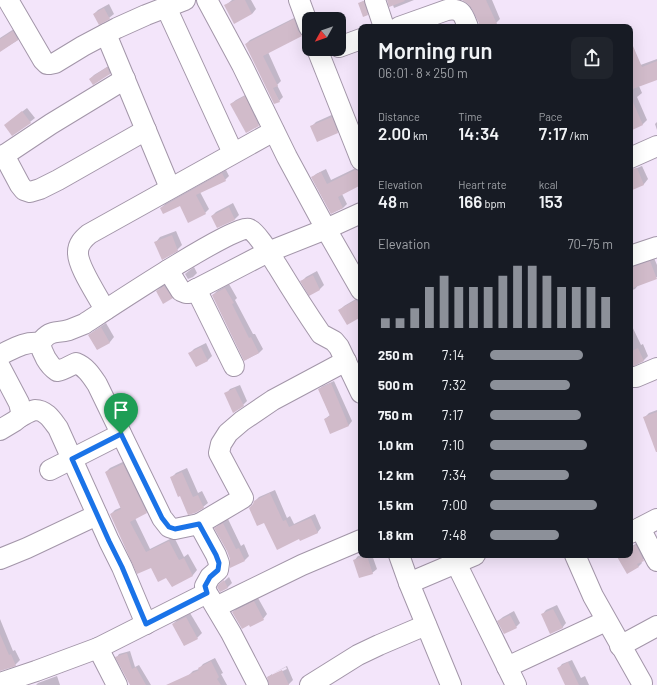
<!DOCTYPE html>
<html lang="en">
<head>
<meta charset="utf-8">
<style>
  body { margin:0; font-family:Barlow,sans-serif; background:#20242c; color:#f1f3f6; height:100vh; display:flex; flex-direction:column; font-size:15px; white-space:nowrap }
  * { box-sizing:border-box; margin:0 }
  p { font-size:13px; color:#9ea1a6 }
  .icon { flex:none; width:22px; height:22px; fill:none; stroke:currentColor; stroke-width:2; stroke-linecap:round; stroke-linejoin:round }
  .map { position:relative; flex:1; overflow:hidden }
  .panel { position:absolute; left:358px; top:24px; width:275px; height:534px; display:flex; flex-direction:column; background:#171b24; border-radius:8px; box-shadow:0 4px 16px #0002 }
  .panel>* { flex:none }
  .needle { width:26px; rotate:230deg }
  .tools { position:absolute; left:302px; top:12px; display:grid; gap:8px }
  .tools a { display:grid; place-items:center; width:44px; height:44px; border-radius:8px; background:#171b24; box-shadow:0 4px 16px #0002; font-size:20px }
  .pin { position:absolute; display:grid; place-items:center; width:34px; height:34px; color:#fff; margin:-41px -17px; border-radius:50% 50% 50% 0; rotate:-45deg; box-shadow:0 0 4px #0007 }
  .pin .icon { rotate:45deg }
  .round { display:grid; place-items:center; flex:none; width:42px; height:42px; border-radius:8px; background:#20242c }
  .overview { display:flex; align-items:center; justify-content:space-between; height:68px; padding:0 20px }
  h1 { font-size:22px; font-weight:600; line-height:30px }
  .figures { display:grid; grid-template-columns:repeat(3,1fr); gap:6px; height:68px; padding:4px 20px }
  .figures div { display:grid; align-content:center }
  .figures b { font-size:17px; font-weight:600 }
  .figures small { font-size:11px; font-weight:400 }
  .figures p { font-size:11px }
  .chart { height:112px; padding:8px 20px }
  .chart p { display:flex; justify-content:space-between }
  .chart svg { width:100%; height:72px; margin-top:4px; stroke:#8c9099; stroke-width:6 }
  ul { padding:0 20px; list-style:none; font-size:13px }
  li { display:grid; grid-template-columns:64px 48px 1fr; align-items:center; height:30px }
  li i { height:10px; border-radius:5px; background:#8c9099 }
  .map>svg:first-child { display:block }
</style>
</head>
<body>
<div class="map">
<svg width="657" height="685" viewBox="0 0 657 685">
  <rect width="100%" height="100%" fill="#f3e5fa"/>
  <!-- shadow -->
  <g fill="#0003">
    <path d="M232,0h19l5,9 -4,5 -26,-9z"/>
    <path d="M366,0l3,12 -2,2 -8,-10 2,-2z"/>
    <path d="M388,0h26l-20,8 -1,-3z"/>
    <path d="M463,0h29l8,19 -4,4 -9,4h-7v-4l-11,-20z"/>
    <path d="M109,4l5,10 -5,4 -10,5 -5,-9 4,-4z"/>
    <path d="M298,16l7,15 -4,4 -33,17 13,29 -4,4 6,12 -4,4 -33,-57 4,-4z"/>
    <path d="M17,27l5,8 -4,5 -18,11v-13z"/>
    <path d="M657,59v20l-18,7 3,7 -5,4 10,23 -4,4 -13,6v-54l5,-9z"/>
    <path d="M112,64l2,5 -4,5 -20,5 4,-4z"/>
    <path d="M249,93l14,28 -5,4 -27,-21 5,-4z"/>
    <path d="M27,108l8,10 -5,4 -20,-1z"/>
    <path d="M336,113l6,15 -5,4 -26,-5 5,-5z"/>
    <path d="M657,122v8l-2,-6z"/>
    <path d="M360,166l1,1v17l-19,10 5,10 -4,4 -12,5 -19,-35 4,-4 10,-5 5,11z"/>
    <path d="M642,166l6,13 -4,5 -14,6v-19z"/>
    <path d="M226,170l3,6 -4,4 -25,12 9,17 -4,4 -25,-8 -19,3 4,-4z"/>
    <path d="M233,203l6,12 -4,4 -23,-3 4,-4z"/>
    <path d="M176,231l6,14 -5,5 -21,-8 4,-5z"/>
    <path d="M654,258l3,7v12l-18,7 -4,5 -5,2v-29l2,4z"/>
    <path d="M194,267l3,6 -4,4 -5,2 -3,-5 5,-4z"/>
    <path d="M317,271l7,14 -4,4 -10,5 -8,-13 4,-4z"/>
    <path d="M169,282l7,11 -4,5 -15,-7 4,-4z"/>
    <path d="M229,284l8,14 -2,2 18,34h2l8,15 -4,4 -14,7 -32,-65 4,-4z"/>
    <path d="M361,296v20l-21,-6 4,-4z"/>
    <path d="M630,322l11,23 2,-1 5,12 -4,4 -14,5z"/>
    <path d="M106,323l8,14 -4,5 -13,7 -8,-14 5,-4z"/>
    <path d="M206,343l6,13 -4,4 -12,6 -6,-13 4,-4z"/>
    <path d="M334,381l18,40 -3,4 -18,7 -6,-13 5,-4 -11,-26 4,-3z"/>
    <path d="M240,385l7,16 -4,4 -17,-11 4,-5z"/>
    <path d="M630,386l3,5 -3,3z"/>
    <path d="M657,410v31l-13,-23 5,-5z"/>
    <path d="M127,460l24,48 -5,4 -11,6 15,31 24,-12 10,20 4,-3 9,16 -4,5 -21,11 -5,-10 -16,-10 -40,-52 4,-4 7,-3 -16,-35 4,-4z"/>
    <path d="M187,468l11,25 4,-2 6,12 -5,4 -32,-29 5,-5z"/>
    <path d="M275,490l12,28 3,-2 4,8 21,-10 6,14 -4,5 -17,5 -36,-16 -10,-17 1,-4 4,-4z"/>
    <path d="M228,519l13,27 3,-2 5,12 -4,4 -14,-1 -3,-8 -12,-23 4,-4z"/>
    <path d="M639,542l8,15 -6,4 1,2 -3,3 -11,6 -10,-17h12v-8z"/>
    <path d="M362,555h10l5,14 -5,4 -18,-12 4,-5z"/>
    <path d="M229,577l3,6 -4,4 -7,4 -1,-6z"/>
    <path d="M258,598l9,16 -4,5 -30,-7 4,-4z"/>
    <path d="M557,605l9,18 -4,5 -20,-13 4,-5z"/>
    <path d="M514,611l6,12 -4,4 -18,-6 5,-4z"/>
    <path d="M190,613l12,20 -5,5 -13,7 -11,-21 4,-4z"/>
    <path d="M0,619l13,32 2,-1 5,10 -5,5 -15,5z"/>
    <path d="M130,651l5,16 4,-2 12,20h-19l-15,-28 2,-3z"/>
    <path d="M215,658l8,15 -2,1 6,11h-41l3,-10 4,-4 6,-2 4,-5z"/>
    <path d="M572,660l9,18 4,-2 4,9h-21l-9,-17 3,-4z"/>
    <path d="M287,666l6,14 -5,5h-18l-2,-8 4,-3v2l15,-7 -1,-2 -14,7z"/>
    <path d="M57,676l3,9h-24l2,-2z"/>
  </g>
  <!-- building -->
  <g fill="#d1bbca">
    <path d="M235,0h10l7,14 -18,10 -10,-19z"/>
    <path d="M387,0h17l1,1 -16,6z"/>
    <path d="M462,0h24l11,24 -7,3h-11v-4l-7,-14 -4,-5z"/>
    <path d="M364,1l4,14 -5,2 -5,-14z"/>
    <path d="M104,8l6,11 -11,6 -6,-11z"/>
    <path d="M294,19l4,12 4,5 -39,20 15,30 -5,2 7,14 -6,2 -29,-60z"/>
    <path d="M13,31l5,9 -18,12v-13z"/>
    <path d="M630,39l12,28 15,-6v19l-27,10z"/>
    <path d="M107,67l3,7 -17,11 -4,-6z"/>
    <path d="M630,95l13,30 -13,6z"/>
    <path d="M245,96l14,30 -13,7 -16,-29z"/>
    <path d="M22,111l9,12 -19,13 -8,-11z"/>
    <path d="M332,117l6,16 -21,9 -7,-16z"/>
    <path d="M637,168l7,17 -14,6v-22z"/>
    <path d="M355,170l6,1v14l-23,12 5,11 -12,6 -20,-37 10,-5 6,12z"/>
    <path d="M222,173l4,8 -30,14 10,19 -18,9 -8,-17 -17,8 -3,-6z"/>
    <path d="M229,207l6,13 -18,8 -6,-12z"/>
    <path d="M172,235l6,16 -16,9 -8,-18z"/>
    <path d="M650,261l7,18 -27,10v-21z"/>
    <path d="M313,275l7,15 -11,6 -9,-15z"/>
    <path d="M164,286l9,12 -10,6 -7,-13z"/>
    <path d="M225,288l9,15 -2,1 17,34 2,-1 8,16 -15,8 -32,-66z"/>
    <path d="M356,300l5,8v9l-14,8 -9,-15z"/>
    <path d="M101,327l9,16 -13,7 -9,-15z"/>
    <path d="M201,347l7,14 -12,6 -8,-14z"/>
    <path d="M638,348l6,13 -10,5h-4v-14z"/>
    <path d="M331,383l18,43 -19,8 -6,-15 6,-3 -12,-27z"/>
    <path d="M235,388l9,18 -11,7 -9,-20z"/>
    <path d="M657,412v40h-1l-13,-35z"/>
    <path d="M123,464l24,49 -17,9 16,30 23,-11 10,19 5,-2 9,18 -21,11 -6,-9 -8,4 -7,-14 -14,6 -27,-60 11,-5 -16,-37z"/>
    <path d="M182,472l11,25 5,-2 6,13 -9,5 -7,2 -8,-19 -2,1 -8,-20z"/>
    <path d="M270,493l13,28 3,-1 3,7 22,-9 7,15 -18,8 -1,-2 -22,11 -13,-27 -7,3 -8,-18 4,-4 1,-3z"/>
    <path d="M223,523l13,26 3,-1 6,13 -15,7v-9l-3,-8 -13,-23z"/>
    <path d="M636,545l8,16 -7,3 2,3 -12,7 -11,-19h14v-7z"/>
    <path d="M367,556l6,18 -14,4 -6,-18z"/>
    <path d="M224,580l4,8 -8,4 -3,-5 2,-3z"/>
    <path d="M254,601l10,19 -14,7 -1,-2 -7,4 -10,-17z"/>
    <path d="M553,609l10,19 -13,6 -9,-20z"/>
    <path d="M510,615l7,13 -13,6 -7,-13z"/>
    <path d="M186,617l12,22 -14,7 -12,-22z"/>
    <path d="M0,634l9,21 2,-1 5,12 -16,5z"/>
    <path d="M127,653l5,16 4,-2 10,18h-16l-15,-28z"/>
    <path d="M211,661l8,16 -2,2 4,6h-55l33,-15 -1,-2z"/>
    <path d="M568,662l11,23h-14l-8,-17z"/>
    <path d="M282,670l7,15h-20l-2,-8z"/>
  </g>
  <g fill="none" stroke-linecap="round" stroke-linejoin="round">
    <!-- minor casing -->
    <g stroke="#a396a9" stroke-width="22">
      <g id="minor">
        <path d="M8,0l35,60 4,4h3l5,-1 28,-17 34,-18 29,-13 39,-15"/>
        <path d="M207,0l35,65 45,92 39,72 35,61"/>
        <path d="M299,0l10,27"/>
        <path d="M375,0l9,27"/>
        <path d="M166,7l67,146"/>
        <path d="M399,27l48,-17c15,-2 16,4 21,17"/>
        <path d="M106,34l64,154"/>
        <path d="M339,47l22,-8"/>
        <path d="M317,49l44,111"/>
        <path d="M4,155l16,30 4,5 6,2 10,-3 18,-9 88,-50"/>
        <path d="M0,158l51,-34 74,-45"/>
        <path d="M630,158l27,-12"/>
        <path d="M630,256l27,-9"/>
        <path d="M168,270l13,21 5,2h3l79,-41 58,-23 35,-16"/>
        <path d="M196,289l38,77"/>
        <path d="M105,310c-7,-14 -28,-44 -27,-58 0,-8 5,-13 11,-18l185,-103"/>
        <path d="M0,355c13,-6 24,-14 40,-12"/>
        <path d="M0,367l19,36 2,8 -1,6 -5,4 -15,9"/>
        <path d="M630,377h6l21,-9"/>
        <path d="M20,417c4,-2 10,-6 15,-7 11,0 17,10 23,18l51,113 13,26 24,57"/>
        <path d="M50,470l71,-36"/>
        <path d="M199,524l-24,5 -6,-2 -7,-9 -65,-134c-6,-9 -11,-17 -21,-21 -7,3 -12,7 -19,8 -9,-6 -15,-18 -17,-28 11,-14 14,-9 29,-13 5,-2 10,-4 15,-6 20,-13 152,-101 165,-95 9,4 23,29 29,38 14,23 28,45 43,67l13,7 5,6 22,46"/>
        <path d="M640,528l17,33"/>
        <path d="M630,533l27,-14"/>
        <path d="M399,555l10,28"/>
        <path d="M575,555l18,41 49,87"/>
        <path d="M0,559l27,-11 70,-33"/>
        <path d="M456,563l60,122"/>
        <path d="M209,596l22,37 27,52"/>
        <path d="M216,607l86,-42 59,-25"/>
        <path d="M620,646l37,-20"/>
        <path d="M98,648l19,37"/>
        <path d="M507,667l99,-46"/>
        <path d="M0,683l36,-12 62,-23 109,-55 -2,-7 5,-9 8,-7 1,-7 -3,-8 -17,-31 44,-26 -24,-45 2,-9 7,-11 14,-12 31,-21 73,-39"/>
        <path d="M310,685l48,-30 21,-10 47,-20"/>
        <path d="M451,685l-42,-102 66,-28"/>
      </g>
    </g>
    <!-- minor -->
    <use href="#minor" stroke="#fff" stroke-width="20"/>
  </g>
  <g fill="none" stroke-linecap="round" stroke-linejoin="round">
    <!-- route casing -->
    <g stroke="#fff" stroke-width="8">
      <path id="route" d="M121,434l41,84 7,9 6,2 24,-5 17,31 3,8 -1,7 -8,7 -5,9 2,7 -61,31 -24,-57 -13,-26 -37,-82z"/>
    </g>
    <!-- route -->
    <use href="#route" stroke="#1a73e8" stroke-width="5"/>
  </g>
</svg>
<div class="tools">
<a><svg class="needle" viewBox="-14 -14 28 28"><path d="M0-13l5 13h-10z" fill="#e53935"/><path d="M0 13l5-13h-10z" fill="#9ea1a6"/></svg></a>
</div>
<div class="pin" style="left:121px;top:434px;background:#1e9e55"><svg class="icon" aria-label="arrive" viewBox="0 0 24 24"><path d="M6 21V4h12l-3 4 3 4H6"/></svg></div>
<section class="panel">
<div class="overview"><div><h1>Morning run</h1><p>06:01 · 8 × 250 m</p></div><a class="round"><svg class="icon" aria-label="share" viewBox="0 0 24 24"><path d="M12 15V3M7 8l5-5 5 5M5 13v7h14v-7"/></svg></a></div>
<div class="figures">
<div><p>Distance</p><b>2.00<small> km</small></b></div>
<div><p>Time</p><b>14:34</b></div>
<div><p>Pace</p><b>7:17<small> /km</small></b></div>
</div>
<div class="figures">
<div><p>Elevation</p><b>48<small> m</small></b></div>
<div><p>Heart rate</p><b>166<small> bpm</small></b></div>
<div><p>kcal</p><b>153</b></div>
</div>
<div class="chart"><p><span>Elevation</span>70–75 m</p>
<svg viewBox="0 0 160 44" preserveAspectRatio="none"><path d="M5 44V38M15 44V38M25 44V32M35 44V19M45 44V12M55 44V19M65 44V19M75 44V19M85 44V12M95 44V6M105 44V6M115 44V12M125 44V19M135 44V19M145 44V19M155 44V25"/></svg>
</div>
<ul>
<li><b>250 m</b>7:14<i style="width:76%"></i></li>
<li><b>500 m</b>7:32<i style="width:65%"></i></li>
<li><b>750 m</b>7:17<i style="width:74%"></i></li>
<li><b>1.0 km</b>7:10<i style="width:79%"></i></li>
<li><b>1.2 km</b>7:34<i style="width:64%"></i></li>
<li><b>1.5 km</b>7:00<i style="width:87%"></i></li>
<li><b>1.8 km</b>7:48<i style="width:56%"></i></li>
</ul>
</section>
</div>
</body>
</html>
